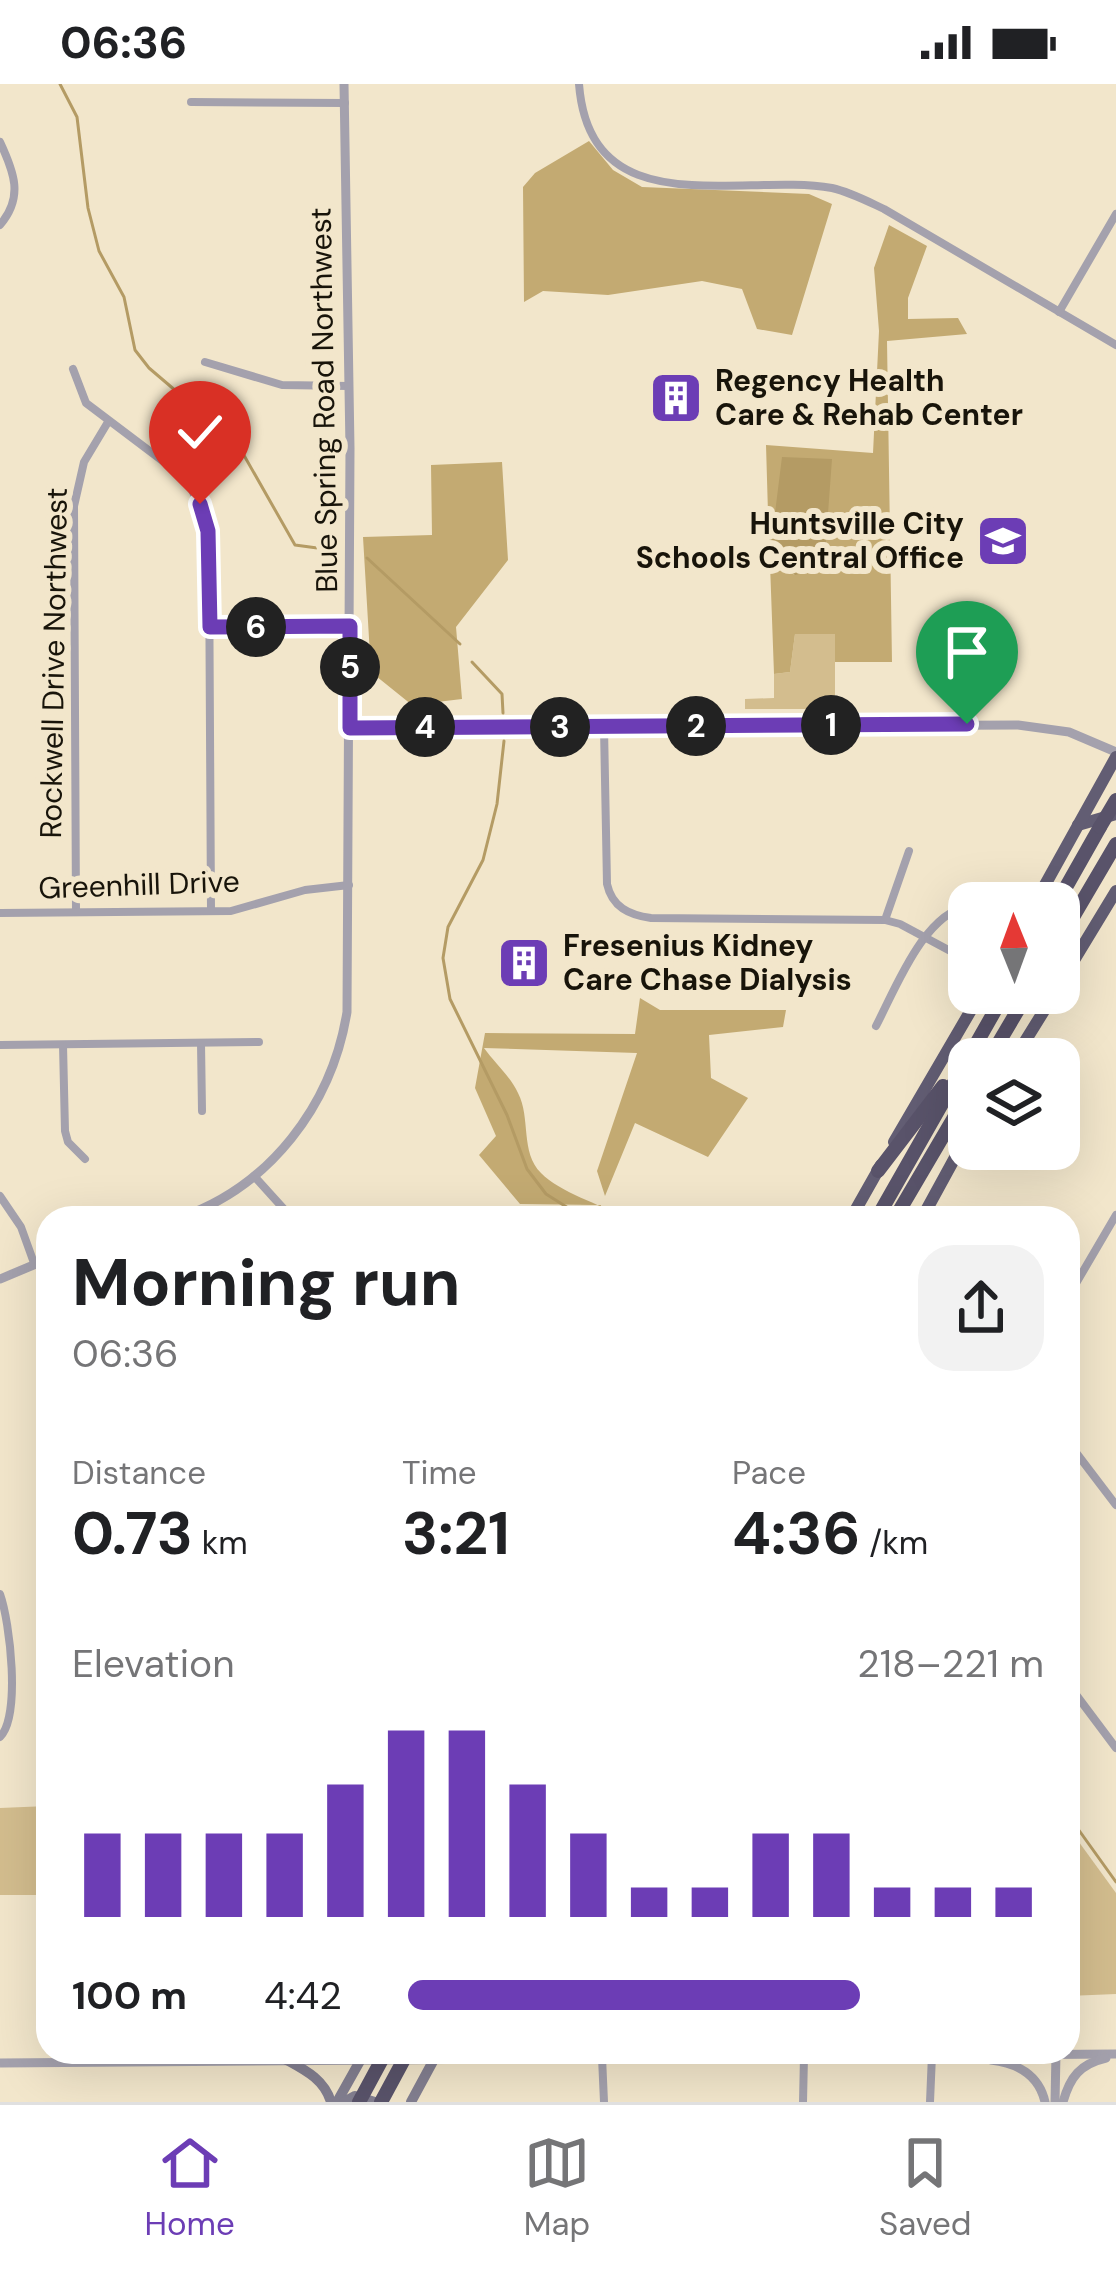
<!DOCTYPE html>
<html lang="en">
<head>
<meta charset="utf-8">
<style>
  body { margin:0; font-family:"DM Sans",sans-serif; background:#f2f2f2; color:#202124; height:100vh; display:flex; flex-direction:column; font-size:45px; white-space:nowrap }
  * { box-sizing:border-box; margin:0 }
  p { font-size:39px; color:#757577 }
  .icon { flex:none; width:66px; height:66px; fill:none; stroke:currentColor; stroke-width:2; stroke-linecap:round; stroke-linejoin:round }
  .map { position:relative; flex:1; overflow:hidden }
  .drawer { position:absolute; left:36px; top:1122px; width:1044px; height:858px; display:flex; flex-direction:column; background:#fff; border-radius:36px; box-shadow:0 12px 48px #0002 }
  .drawer>* { flex:none }
  .needle { width:78px; rotate:359deg }
  .fabs { position:absolute; left:948px; top:798px; display:grid; gap:24px }
  .fabs a { display:grid; place-items:center; width:132px; height:132px; border-radius:24px; background:#fff; box-shadow:0 12px 48px #0002; font-size:60px }
  .pin { position:absolute; display:grid; place-items:center; width:102px; height:102px; color:#fff; margin:-123px -51px; border-radius:50% 50% 50% 0; rotate:-45deg; box-shadow:0 0 12px #0007 }
  .pin .icon { rotate:45deg }
  .km { position:absolute; width:60px; height:60px; margin:-30px; border-radius:50%; background:#222; color:#fff; font-size:33px; line-height:60px; text-align:center }
  .round { display:grid; place-items:center; flex:none; width:126px; height:126px; border-radius:36px; background:#f2f2f2 }
  .summary { display:flex; align-items:center; justify-content:space-between; height:204px; padding:0 36px }
  h1 { font-size:66px; font-weight:700; line-height:90px }
  .metrics { display:grid; grid-template-columns:repeat(3,1fr); gap:18px; height:204px; padding:12px 36px }
  .metrics div { display:grid; align-content:center }
  .metrics b { font-size:60px; font-weight:700 }
  .metrics small { font-size:33px; font-weight:400 }
  .metrics p { font-size:33px }
  .chart { height:336px; padding:24px 36px }
  .chart p { display:flex; justify-content:space-between }
  .chart svg { width:100%; height:216px; margin-top:12px; stroke:#6c3db5; stroke-width:6 }
  ul { padding:0 36px; list-style:none; font-size:39px }
  li { display:grid; grid-template-columns:192px 144px 1fr; align-items:center; height:90px }
  li i { height:30px; border-radius:15px; background:#6c3db5 }
  .status { display:flex; justify-content:space-between; align-items:center; height:84px; padding:0 60px; background:#fff; direction:ltr }
  .status svg { height:33px; fill:currentColor }
  .tabs { display:flex; justify-content:space-around; align-items:center; height:168px; border-top:3px solid #e0e0e0; background:#fff; font-size:33px; color:#757577 }
  .tabs a { display:grid; justify-items:center; gap:6px }
  .tabs .on { color:#6c3db5 }
  .map>svg:first-child { display:block }
</style>
</head>
<body>
<div class="status"><b>06:36</b><svg viewBox="0 0 49 12"><path d="M0 12V9h3v3zM5 12V6h3v6zM10 12V3h3v9zM15 12V0h3v12zM26 1h20v11H26zM47 4h2v5h-2z"/></svg></div>
<div class="map">
<svg width="1116" height="2018" viewBox="0 0 1116 2018">
  <rect width="100%" height="100%" fill="#f2e6cb"/>
  <!-- green -->
  <g fill="#d3bd8e">
    <path d="M795,550h40v75h-90v-10l29,-1v-24l16,-2z"/>
    <path d="M48,1722v89h-48v-87z"/>
    <path d="M1068,1743l48,66v101l-48,2z"/>
  </g>
  <!-- forest -->
  <g fill="#c3aa72">
    <path d="M589,57l24,29 29,17 167,7 23,10 -40,131 -35,-6 -15,-40 -40,-8 -94,14 -65,-4 -19,11 -1,-115 12,-14z"/>
    <path d="M889,141l38,21 -19,52v21l50,-1 9,16 -80,7 5,321h-57v-28h-40l-5,38 -16,2 -4,-110 25,11 -20,-61 -7,-1 -2,-68 107,8 6,-122 -5,-63z"/>
    <path d="M502,378l6,98 -52,67 6,72 -50,6 -41,-33 -8,-135 69,-2 -1,-70z"/>
    <path d="M640,914l20,12h126l-3,17 -74,8 2,43 37,20 -40,59 -73,-34 -30,73 -8,-25 40,-118 -153,-5c10,14 26,28 34,45 13,25 2,59 23,80 18,19 59,31 84,45h-27l3,-13 -81,-1 -41,-49 17,-19 -21,-48 10,-55 150,1z"/>
  </g>
  <!-- water -->
  <path fill="#b49b64" d="M782,373l50,2 -8,109 -29,7 -25,-11 -2,-51h7z"/>
  <g fill="none" stroke-linecap="round" stroke-linejoin="round">
    <!-- stream -->
    <g stroke="#b49b64" stroke-width="3">
      <path d="M60,0l17,33 11,91 11,43 25,46 11,53 14,18 88,75 58,102 37,5"/>
      <path d="M367,474l93,86"/>
      <path d="M472,578l30,32 1,19"/>
      <path d="M504,657l-7,63 -14,56 -35,67 -5,31 7,41 57,116 20,54 19,25 38,24"/>
      <path d="M1068,1731l48,67"/>
    </g>
    <!-- minor -->
    <g stroke="#a4a1ad" stroke-width="8">
      <path d="M579,0c11,143 162,88 253,104 18,4 35,13 52,21l232,136"/>
      <path d="M191,18l154,1"/>
      <path d="M0,58c14,30 24,55 0,83"/>
      <path d="M1059,228l57,-98"/>
      <path d="M205,278l77,23 67,1"/>
      <path d="M73,285l13,34 94,71 12,16 12,25 5,37 2,359"/>
      <path d="M210,543l140,-1"/>
      <path d="M604,643l3,157c5,23 22,31 44,34l234,2 15,4 69,37"/>
      <path d="M76,828l-2,-406 10,-44 24,-40"/>
      <path d="M0,829l231,-2 74,-21 44,-5"/>
      <path d="M885,836l24,-69"/>
      <path d="M876,942c20,-38 48,-113 93,-120"/>
      <path d="M201,959l1,68"/>
      <path d="M0,961l259,-3"/>
      <path d="M63,961l2,86 3,11 17,17"/>
      <path d="M254,1092l38,42"/>
      <path d="M0,1112l21,31 13,36"/>
      <path d="M1068,1213l48,-82"/>
      <path d="M1068,1358l48,63"/>
      <path d="M0,1510c10,28 21,122 0,143"/>
      <path d="M1068,1600l48,64"/>
      <path d="M602,1973l2,45"/>
      <path d="M803,2018l1,-46"/>
      <path d="M930,2018l2,-47"/>
    </g>
    <!-- tertiary -->
    <g stroke="#a4a1ad" stroke-width="9">
      <path d="M350,644l668,-3 51,7 47,20"/>
      <path d="M179,1134c91,-31 153,-113 168,-206l3,-564 -6,-364"/>
      <path d="M0,1195l48,-20"/>
      <path d="M991,1976c26,3 48,15 54,42"/>
      <path d="M0,1979l1116,-9"/>
      <path d="M1055,2018l1,-48"/>
      <path d="M1063,2018c7,-25 17,-38 43,-44"/>
    </g>
    <!-- secondary -->
    <g stroke="#837f90" stroke-width="10">
      <path d="M476,1968l9,6"/>
      <path d="M285,1975c20,11 39,20 46,43"/>
      <path d="M337,2018l28,-50"/>
      <path d="M344,2018l11,-6 20,6"/>
      <path d="M411,2018l27,-50"/>
    </g>
    <!-- trunk -->
    <g stroke="#625d73" stroke-width="12">
      <path d="M1078,741l38,-11"/>
      <path d="M1035,819l81,-146"/>
      <path d="M1059,901l57,-94"/>
      <path d="M1014,975l41,-66"/>
      <path d="M894,1058l87,-149"/>
      <path d="M851,1134l30,-53"/>
      <path d="M922,1134l47,-86"/>
    </g>
    <!-- motorway -->
    <g stroke="#59536a" stroke-width="14">
      <path d="M1057,819l43,-76"/>
      <path d="M1059,857l57,-97"/>
      <path d="M989,975l39,-66"/>
      <path d="M878,1087l65,-85"/>
      <path d="M877,1134l128,-225"/>
      <path d="M895,1134l74,-126"/>
    </g>
    <!-- motorway-bridge -->
    <g stroke="#59536a" stroke-width="14">
      <path d="M1100,743l16,-27"/>
      <path d="M359,2018l27,-50"/>
      <path d="M381,2018l27,-50"/>
    </g>
  </g>
  <g fill="none" stroke-linecap="round" stroke-linejoin="round">
    <!-- route casing -->
    <g stroke="#fff" stroke-width="24">
      <path id="route" d="M200,420l8,27 2,96 140,-1v102l617,-4"/>
    </g>
    <!-- route -->
    <use href="#route" stroke="#6c3db5" stroke-width="15"/>
  </g>
  <!-- icons -->
  <defs>
    <g id="building-square" transform="scale(2.7)"><rect x="-9" y="-9" width="18" height="18" rx="4" fill="#6c3db5" stroke="#f2e6cb"/><path d="M-4-6H4V6H1V3H-1V6H-4ZM-2.5-4.3h1.7v1.8h-1.7ZM.8-4.3h1.7v1.8H.8ZM-2.5-1h1.7V.8h-1.7ZM.8-1h1.7V.8H.8Z" fill="#fff"/></g>
    <g id="school-square" transform="scale(2.7)"><rect x="-9" y="-9" width="18" height="18" rx="4" fill="#6c3db5" stroke="#f2e6cb"/><path d="M0-5L7-2L0 1L-7-2ZM-4 1L0 2.5L4 1V4Q0 6-4 4Z" fill="#fff"/></g>
  </defs>
  <g fill-rule="evenodd">
    <use href="#building-square" x="676" y="314"/>
    <use href="#school-square" x="1003" y="457"/>
    <use href="#building-square" x="524" y="879"/>
  </g>
  <g text-anchor="middle" stroke-width="12" stroke-linejoin="round" paint-order="stroke">
    <!-- poi labels -->
    <g font-size="30" font-weight="bold" fill="#18140a" stroke="#f2e6cb" text-anchor="start">
      <text x="715" y="307">Regency Health<tspan x="715" dy="34">Care &amp; Rehab Center</tspan></text>
      <text x="964" y="450" text-anchor="end">Huntsville City<tspan x="964" dy="34">Schools Central Office</tspan></text>
      <text x="563" y="872">Fresenius Kidney<tspan x="563" dy="34">Care Chase Dialysis</tspan></text>
    </g>
    <!-- street labels -->
    <g font-size="30" fill="#18140a" stroke="#f2e6cb">
      <text transform="translate(324 316) rotate(-91)" y="10">Blue Spring Road Northwest</text>
      <text transform="translate(54 579) rotate(-89)" y="10">Rockwell Drive Northwest</text>
      <text transform="translate(139 801) rotate(-2)" y="10">Greenhill Drive</text>
    </g>
  </g>
</svg>
<div class="fabs">
<a><svg class="needle" viewBox="-14 -14 28 28"><path d="M0-13l5 13h-10z" fill="#e53935"/><path d="M0 13l5-13h-10z" fill="#757577"/></svg></a>
<a><svg class="icon" aria-label="layers" viewBox="0 0 24 24"><path d="M12 4l9 5-9 5-9-5zM3 14l9 5 9-5"/></svg></a>
</div>
<div class="pin" style="left:967px;top:640px;background:#1e9e55"><svg class="icon" aria-label="arrive" viewBox="0 0 24 24"><path d="M6 21V4h12l-3 4 3 4H6"/></svg></div>
<div class="pin" style="left:200px;top:420px;background:#d93025"><svg class="icon" aria-label="check" viewBox="0 0 24 24"><path d="M5 12l5 5 9-10"/></svg></div>
<b class="km" style="left:831px;top:641px">1</b>
<b class="km" style="left:696px;top:642px">2</b>
<b class="km" style="left:560px;top:643px">3</b>
<b class="km" style="left:425px;top:643px">4</b>
<b class="km" style="left:350px;top:583px">5</b>
<b class="km" style="left:256px;top:543px">6</b>
<section class="drawer">
<div class="summary"><div><h1>Morning run</h1><p>06:36</p></div><a class="round"><svg class="icon" aria-label="share" viewBox="0 0 24 24"><path d="M12 15V3M7 8l5-5 5 5M5 13v7h14v-7"/></svg></a></div>
<div class="metrics">
<div><p>Distance</p><b>0.73<small> km</small></b></div>
<div><p>Time</p><b>3:21</b></div>
<div><p>Pace</p><b>4:36<small> /km</small></b></div>
</div>
<div class="chart"><p><span>Elevation</span>218–221 m</p>
<svg viewBox="0 0 160 44" preserveAspectRatio="none"><path d="M5 44V27M15 44V27M25 44V27M35 44V27M45 44V17M55 44V6M65 44V6M75 44V17M85 44V27M95 44V38M105 44V38M115 44V27M125 44V27M135 44V38M145 44V38M155 44V38"/></svg>
</div>
<ul>
<li><b>100 m</b>4:42<i style="width:71%"></i></li>
</ul>
</section>
</div>
<nav class="tabs">
<a class="on"><svg class="icon" aria-label="home" viewBox="0 0 24 24"><path d="M3 11l9-7 9 7M6 9v11h12V9"/></svg>Home</a>
<a><svg class="icon" aria-label="map" viewBox="0 0 24 24"><path d="M3 6l6-2 6 2 6-2v14l-6 2-6-2-6 2zM9 4v14M15 6v14"/></svg>Map</a>
<a><svg class="icon" aria-label="saved" viewBox="0 0 24 24"><path d="M7 4h10v16l-5-4-5 4z"/></svg>Saved</a>
</nav>
</body>
</html>
